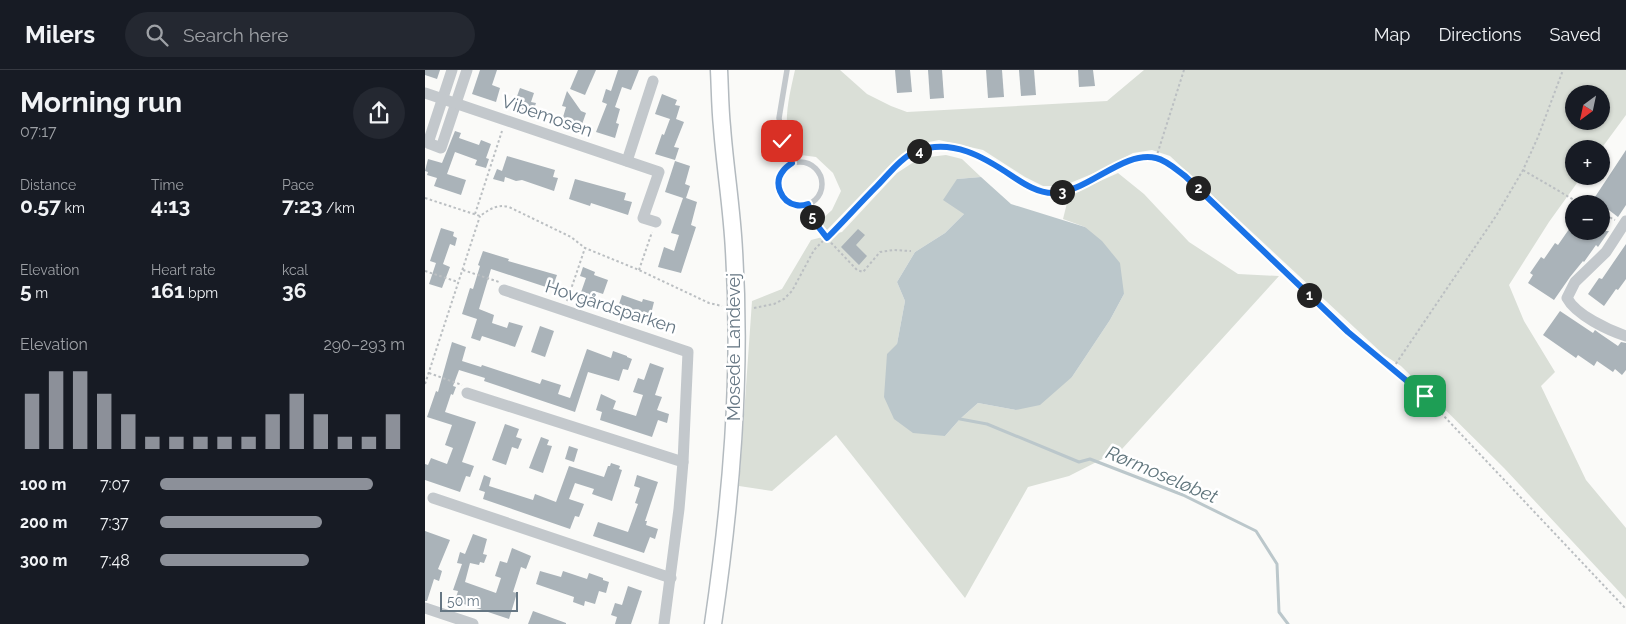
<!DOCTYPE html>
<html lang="en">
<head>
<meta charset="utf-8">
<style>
  body { margin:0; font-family:Raleway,sans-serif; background:#242831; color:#f1f3f6; height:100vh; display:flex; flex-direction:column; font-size:19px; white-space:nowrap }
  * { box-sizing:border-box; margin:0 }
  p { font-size:16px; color:#9ea1a6 }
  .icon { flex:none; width:28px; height:28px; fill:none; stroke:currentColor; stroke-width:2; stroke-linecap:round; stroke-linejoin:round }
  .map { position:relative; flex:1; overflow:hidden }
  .sheet { display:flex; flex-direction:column; background:#171b24; width:425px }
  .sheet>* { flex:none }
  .needle { width:32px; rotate:213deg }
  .fabs { position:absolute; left:1140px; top:15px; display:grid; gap:10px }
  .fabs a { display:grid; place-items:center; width:45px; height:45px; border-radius:50%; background:#171b24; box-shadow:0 1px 4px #0004; font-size:25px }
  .scale { position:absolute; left:15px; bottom:12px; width:78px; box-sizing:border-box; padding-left:5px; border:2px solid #657683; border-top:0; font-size:14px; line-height:18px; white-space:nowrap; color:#657683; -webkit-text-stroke:4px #fff; paint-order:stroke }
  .pin { position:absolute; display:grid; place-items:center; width:42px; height:42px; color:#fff; margin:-21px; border-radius:10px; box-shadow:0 2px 8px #0006 }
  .km { position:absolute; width:25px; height:25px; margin:-12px; border-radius:50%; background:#222; color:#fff; font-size:14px; line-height:25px; text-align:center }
  .round { display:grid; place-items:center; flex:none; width:52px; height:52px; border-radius:26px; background:#242831 }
  .headline { display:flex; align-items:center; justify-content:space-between; height:85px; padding:0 20px }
  h1 { font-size:28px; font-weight:700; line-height:38px }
  .figures { display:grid; grid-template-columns:repeat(3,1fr); gap:8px; height:85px; padding:5px 20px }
  .figures div { display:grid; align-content:center }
  .figures b { font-size:21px; font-weight:700 }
  .figures small { font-size:14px; font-weight:400 }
  .figures p { font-size:14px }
  .chart { height:140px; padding:10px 20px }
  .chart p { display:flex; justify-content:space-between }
  .chart svg { width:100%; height:90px; margin-top:5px; stroke:#8c9099; stroke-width:6 }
  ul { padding:0 20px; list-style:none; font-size:16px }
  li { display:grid; grid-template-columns:80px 60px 1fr; align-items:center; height:38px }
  li i { height:12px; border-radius:6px; background:#8c9099 }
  header { display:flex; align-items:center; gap:30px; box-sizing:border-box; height:70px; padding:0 25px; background:#171b24; border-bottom:1px solid #363941 }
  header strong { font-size:24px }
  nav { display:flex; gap:28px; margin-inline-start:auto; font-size:18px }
  .search { width:350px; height:45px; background:#242831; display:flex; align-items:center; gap:12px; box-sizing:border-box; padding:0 18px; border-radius:28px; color:#9ea1a6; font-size:19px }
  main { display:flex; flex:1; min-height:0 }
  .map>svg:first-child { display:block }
</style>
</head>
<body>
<header>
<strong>Milers</strong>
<div class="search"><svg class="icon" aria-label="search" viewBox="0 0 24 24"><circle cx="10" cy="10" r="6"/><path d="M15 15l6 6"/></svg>Search here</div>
<nav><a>Map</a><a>Directions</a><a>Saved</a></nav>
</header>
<main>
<section class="sheet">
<div class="headline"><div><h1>Morning run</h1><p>07:17</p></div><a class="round"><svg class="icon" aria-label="share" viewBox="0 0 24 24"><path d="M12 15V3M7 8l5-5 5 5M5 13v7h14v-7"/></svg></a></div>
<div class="figures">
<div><p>Distance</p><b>0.57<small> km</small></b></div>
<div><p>Time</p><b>4:13</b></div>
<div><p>Pace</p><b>7:23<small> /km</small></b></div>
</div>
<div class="figures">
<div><p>Elevation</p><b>5<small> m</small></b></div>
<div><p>Heart rate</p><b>161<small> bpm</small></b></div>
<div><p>kcal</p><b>36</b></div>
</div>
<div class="chart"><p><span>Elevation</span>290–293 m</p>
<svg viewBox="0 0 160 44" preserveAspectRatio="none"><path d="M5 44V17M15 44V6M25 44V6M35 44V17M45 44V27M55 44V38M65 44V38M75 44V38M85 44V38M95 44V38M105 44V27M115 44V17M125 44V27M135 44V38M145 44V38M155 44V27"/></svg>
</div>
<ul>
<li><b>100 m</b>7:07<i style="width:87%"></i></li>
<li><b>200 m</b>7:37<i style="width:66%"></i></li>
<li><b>300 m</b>7:48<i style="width:61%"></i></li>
</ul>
</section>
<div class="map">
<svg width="1201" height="554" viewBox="0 0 1201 554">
  <rect width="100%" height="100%" fill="#fafaf8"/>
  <!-- green -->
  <g fill="#dadfd7" fill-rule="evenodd">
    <path d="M370,0h45l27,24 24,12 16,6 200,-11 37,-31h482v45l-25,34h-27v27h8l-33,46 -40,63 15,36 31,51 -14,14 45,94 40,48v71l-122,-131 -103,-102 -17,-11 -214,-199 -18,-6 -19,3 -34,18 -36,15h-20l-18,-9 -42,-27 -44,-10 -25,5 -27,23 -61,63 -6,-10 12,-11 9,-19 -8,-18 -17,-16 -23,-3c-12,-27 -4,-57 2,-84zM1149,24h27v27h-27z"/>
    <path d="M521,85l16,4 19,18 -24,2 7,35 -19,19 -30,19 -18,30 8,19 -8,43 48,92 15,-17 18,-16 38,7 56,-33 38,-57 14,-26 -39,-67 -22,-8 6,-24 49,-22 26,21 45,48 49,32 41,2 -157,173 -53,27 -41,11 -63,111 -129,-163 -64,56 -33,-5 13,-185 30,-12 29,-49 31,-8 55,-59 23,-15z"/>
  </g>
  <!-- water -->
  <path fill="#bbc7cb" d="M556,107l30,27 74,23 17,14 18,22 4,31 -14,26 -38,57 -32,28 -24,5 -38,-7 -18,16 -15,17 -32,-3 -19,-14 -10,-22 3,-43 10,-10 8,-43 -8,-19 18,-30 30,-19 19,-19 -21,-14 14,-21z"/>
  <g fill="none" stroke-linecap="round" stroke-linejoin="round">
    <!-- stream -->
    <path stroke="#bbc7cb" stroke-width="3" d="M535,349l27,5 92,38 11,-3 93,36 73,36 21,33 2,48 9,12"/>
  </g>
  <!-- building -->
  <g fill="#aab3b9">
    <path d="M0,0h15l-3,9 -12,-4z"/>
    <path d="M55,0h17l-5,15 8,3 -4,14 -24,-8z"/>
    <path d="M153,0h18l-11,25 -15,-6z"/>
    <path d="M193,0h21l-8,20 -9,-3 -7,20 5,2 -4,14 3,1 -4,14 -19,-6 11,-28 -5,-2 4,-13 5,2z"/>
    <path d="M470,0h15l2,22 -15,1z"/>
    <path d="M503,0h14l2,28 -14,1z"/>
    <path d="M561,0h16l2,27 -16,1z"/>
    <path d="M594,0h15l2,25 -15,1z"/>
    <path d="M653,0h15l2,16 -16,1z"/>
    <path d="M95,18l14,5 -3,9 5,1 -3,9 -20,-5z"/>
    <path d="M142,21l14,20 5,2 -6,17 -19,-6 5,-17 -4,-1z"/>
    <path d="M237,24l15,6 -2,5 5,1 -4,13 8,3 -10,25 5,1 -4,12 -20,-6 7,-20 2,1 6,-16 -15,-5z"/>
    <path d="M30,61l6,2 -2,5 20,7 2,-5 10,4 -5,14 3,1 -3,9 -11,-3 2,-5 -22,-8 -8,22 19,6 -5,15 -27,-9 3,-8 -10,-3 1,-3 -3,-1 3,-12 14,4z"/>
    <path d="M1201,80v55l-8,12 -17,-13 -8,-4z"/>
    <path d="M82,86l48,14 -2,7 5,1 -4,13 -32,-11 -6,1 -11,-4 -1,5 -11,-3 4,-10 5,2z"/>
    <path d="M250,91l15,5 -5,18 5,2 -4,12 11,4 -6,23 5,2 -15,46 -23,-6 6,-20 10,4 5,-16 -8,-2 12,-35 -18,-6z"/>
    <path d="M150,109l51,14 -2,7 8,2 -4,13 -37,-12 -1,3 -21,-7z"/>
    <path d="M1149,152v9h35l-11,16 -2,-2 -12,17 -1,-1 -13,16 -16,23 -26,-17 5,-8 -3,-2 11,-16 3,2 11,-16 3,2z"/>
    <path d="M16,158l13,4 -1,4 4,2 -2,8 -5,-2 -7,20 7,3 -8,21 -13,-4 7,-21 -6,-2z"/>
    <path d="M433,159l7,6 -9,10 11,11 -8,9 -18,-18z"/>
    <path d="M1201,174v35l-8,11 -2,-1 -12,17 -16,-12 11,-16 3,1z"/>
    <path d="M58,181l26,8 -1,2 49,14 -5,14 -61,-20 -12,40 15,6 -2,8 15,5 2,-6 14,4 -8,21 -33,-11 -2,5 -9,-3 6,-19 -15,-5 8,-26 3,1 7,-23 -2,-1z"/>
    <path d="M158,197l12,5 -1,3 14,5 -5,14 -6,-2 -4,11 -14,-5 7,-20 -6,-2z"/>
    <path d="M197,225l20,7 1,-3 11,3 -5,20 -26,-9 1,-4 -6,-2z"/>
    <path d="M1135,241l33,22 2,-3 4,3 19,13 3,-4 5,1v27l-4,5 -7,-6 -2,3 -16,-11 -3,5 -16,-11 -2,3 -33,-23z"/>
    <path d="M115,256l14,5 -9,26 -14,-5z"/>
    <path d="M27,272l14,5 -4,14 19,6 1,-2 58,19 2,-5 19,6 -3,9 12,4 17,-49 24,9 2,-7 14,5v1l5,2 -4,11 -5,-1 -4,12 -31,-9 -13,40 -91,-31 1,-3 -26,-8 -6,16 3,1 -3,8 -2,-1 -6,18 31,10 -14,40 12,4 -4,11 -4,-1 -6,16 -35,-12v-16l3,1 3,-7 16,6 6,-16 -8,-3 7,-20 -25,-8 9,-26 2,1z"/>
    <path d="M225,293l14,5 -9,27 7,2 -5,13 12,4 -2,9 -9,-3 -6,17 -52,-17 2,-8 -6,-2 5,-16 15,7 -3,8 23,7 7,-21 -10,-3 5,-14 6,2z"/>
    <path d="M80,354l14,5 -3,8 6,2 -4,10 -6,-2 -6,18 -14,-5z"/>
    <path d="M116,367l8,3 -2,5 5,1 -9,27 -14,-5z"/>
    <path d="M144,376l9,3 -4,13 -9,-3z"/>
    <path d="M186,393l9,3 -1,3 3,1 -10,31 -20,-7 2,-5 -19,-6 -6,16 15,5 -5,13 -4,-1 -5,13 -87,-30 2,-7 -6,-2 5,-15 7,3 -2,8 44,14 2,-6 21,8 13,-36 35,11 4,-11h2z"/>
    <path d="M212,405l21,7 -13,39h2l-1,4 12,4 -3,10 -5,-2 -6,16 -51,-17 5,-14 30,10 10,-28 -3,-1 5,-15 -6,-2z"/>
    <path d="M0,461l25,9 -12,29 4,2 -3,10 -5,-2 -7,22h-2z"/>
    <path d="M48,464l14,5 -4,15 4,1 -3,8 -4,-1 -1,3 -9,-2 -5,19 31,11 5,-15 -6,-2 5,-15 7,2 5,-15 19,8 -5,13 -5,-2 -8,25 4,1 -8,26 -54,-18 3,-10 -5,-1 9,-26 -5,-1 3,-11 5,2z"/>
    <path d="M115,501l21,6 2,-6 24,8 2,-6 14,5v2l6,2 -3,11 -7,-2 -4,13 -10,-3 -1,5 -11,-4 1,-5 -38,-13z"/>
    <path d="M203,516l14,5 -11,33h-16l2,-7 -6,-2 4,-12 7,2z"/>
    <path d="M108,541l33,12v1h-38z"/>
  </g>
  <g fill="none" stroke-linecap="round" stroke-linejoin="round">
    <!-- secondary casing -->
    <g stroke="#b3babf" stroke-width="19">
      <path id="secondary" d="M288,554c18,-123 29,-248 21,-373 -2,-42 -9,-83 -12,-124 -2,-19 -2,-38 -3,-57"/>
    </g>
    <!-- path -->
    <g stroke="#bbbfc2" stroke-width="2" stroke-dasharray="2.5 2.5" stroke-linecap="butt">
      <path d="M731,88l28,-88"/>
      <path d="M1098,100l58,34"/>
      <path d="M0,128l55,18c10,-7 17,-12 29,-9l62,30 14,11 54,22 70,33 13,3"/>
      <path d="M383,135l5,15 5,9 39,41 6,2 17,-20 13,-2 18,1"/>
      <path d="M1176,143l14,7"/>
      <path d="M50,144l27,-83"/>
      <path d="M38,200l36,12"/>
      <path d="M214,200l13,-38"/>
      <path d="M0,201l33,11"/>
      <path d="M142,231l18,-53"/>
      <path d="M329,238l20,-4 10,-5 8,-8 22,-41 85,-87c5,-3 10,-8 16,-11 32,-17 69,5 96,23 12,8 25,17 41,18 36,2 68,-43 104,-35 10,2 21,12 29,18l163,156 77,64 201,213"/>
      <path d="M968,298l103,-152 27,-46 15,-33 25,-67"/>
      <path d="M4,303l33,12"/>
      <path d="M0,314l55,-168"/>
    </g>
    <!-- service -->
    <g stroke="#c3c8cc" stroke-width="5.5">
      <path d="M362,0l-8,48 3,23 10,22"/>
      <circle cx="375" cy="114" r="22"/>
    </g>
    <!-- minor -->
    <g stroke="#c3c8cc" stroke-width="11">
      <path d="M27,0l-24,73 13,5 26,-78"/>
      <path d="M0,23l234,79 -16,46 13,4"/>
      <path d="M202,91l26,-80"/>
      <path d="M1201,151l-20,31 -31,30 -8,16c9,17 41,32 59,38"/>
      <path d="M79,220l184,62 -5,110 -4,47 -15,115"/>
      <path d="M42,323l216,69"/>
      <path d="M8,428l238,80"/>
      <path d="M0,538l48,16"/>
    </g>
    <!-- secondary -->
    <use href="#secondary" stroke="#fff" stroke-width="16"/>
  </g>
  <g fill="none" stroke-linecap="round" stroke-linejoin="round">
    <!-- route casing -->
    <g stroke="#fff" stroke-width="10">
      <path id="route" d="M357,71l10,22c-3,2 -7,5 -9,8 -10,12 -2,31 13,34 4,1 9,0 12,-1l5,16 14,18c17,-17 33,-35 50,-52 12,-12 24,-29 40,-35 35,-13 67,6 95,25 12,8 26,17 41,17 34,0 70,-43 103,-35 10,2 21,12 29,18l163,156 77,64"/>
    </g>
    <!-- route -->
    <use href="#route" stroke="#1a73e8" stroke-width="6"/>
  </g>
  <g text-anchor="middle" stroke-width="5" stroke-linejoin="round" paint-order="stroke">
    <!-- street labels -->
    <g font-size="18" fill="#657683" stroke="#fff">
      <text transform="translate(122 46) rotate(19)" y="6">Vibemosen</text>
      <text transform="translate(186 237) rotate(18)" y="6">Hovgårdsparken</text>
      <text transform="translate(309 277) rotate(-90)" y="6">Mosede Landevej</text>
    </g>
    <!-- water labels -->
    <g font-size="19" font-style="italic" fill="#60757c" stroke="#fff">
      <text transform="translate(737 404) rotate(23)" y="7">Rørmoseløbet</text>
    </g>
  </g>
</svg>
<div class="fabs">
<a><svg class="needle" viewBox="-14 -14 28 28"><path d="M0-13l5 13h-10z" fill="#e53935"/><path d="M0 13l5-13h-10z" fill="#9ea1a6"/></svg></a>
<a>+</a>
<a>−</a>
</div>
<div class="scale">50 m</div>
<div class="pin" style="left:1000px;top:326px;background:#1e9e55"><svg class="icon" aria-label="arrive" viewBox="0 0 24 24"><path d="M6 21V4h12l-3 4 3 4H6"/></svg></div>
<div class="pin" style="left:357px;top:71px;background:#d93025"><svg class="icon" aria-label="check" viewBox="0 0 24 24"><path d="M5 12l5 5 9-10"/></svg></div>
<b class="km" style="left:884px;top:225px">1</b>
<b class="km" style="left:773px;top:118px">2</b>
<b class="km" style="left:637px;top:122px">3</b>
<b class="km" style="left:494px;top:81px">4</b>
<b class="km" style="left:387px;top:147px">5</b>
</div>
</main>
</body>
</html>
